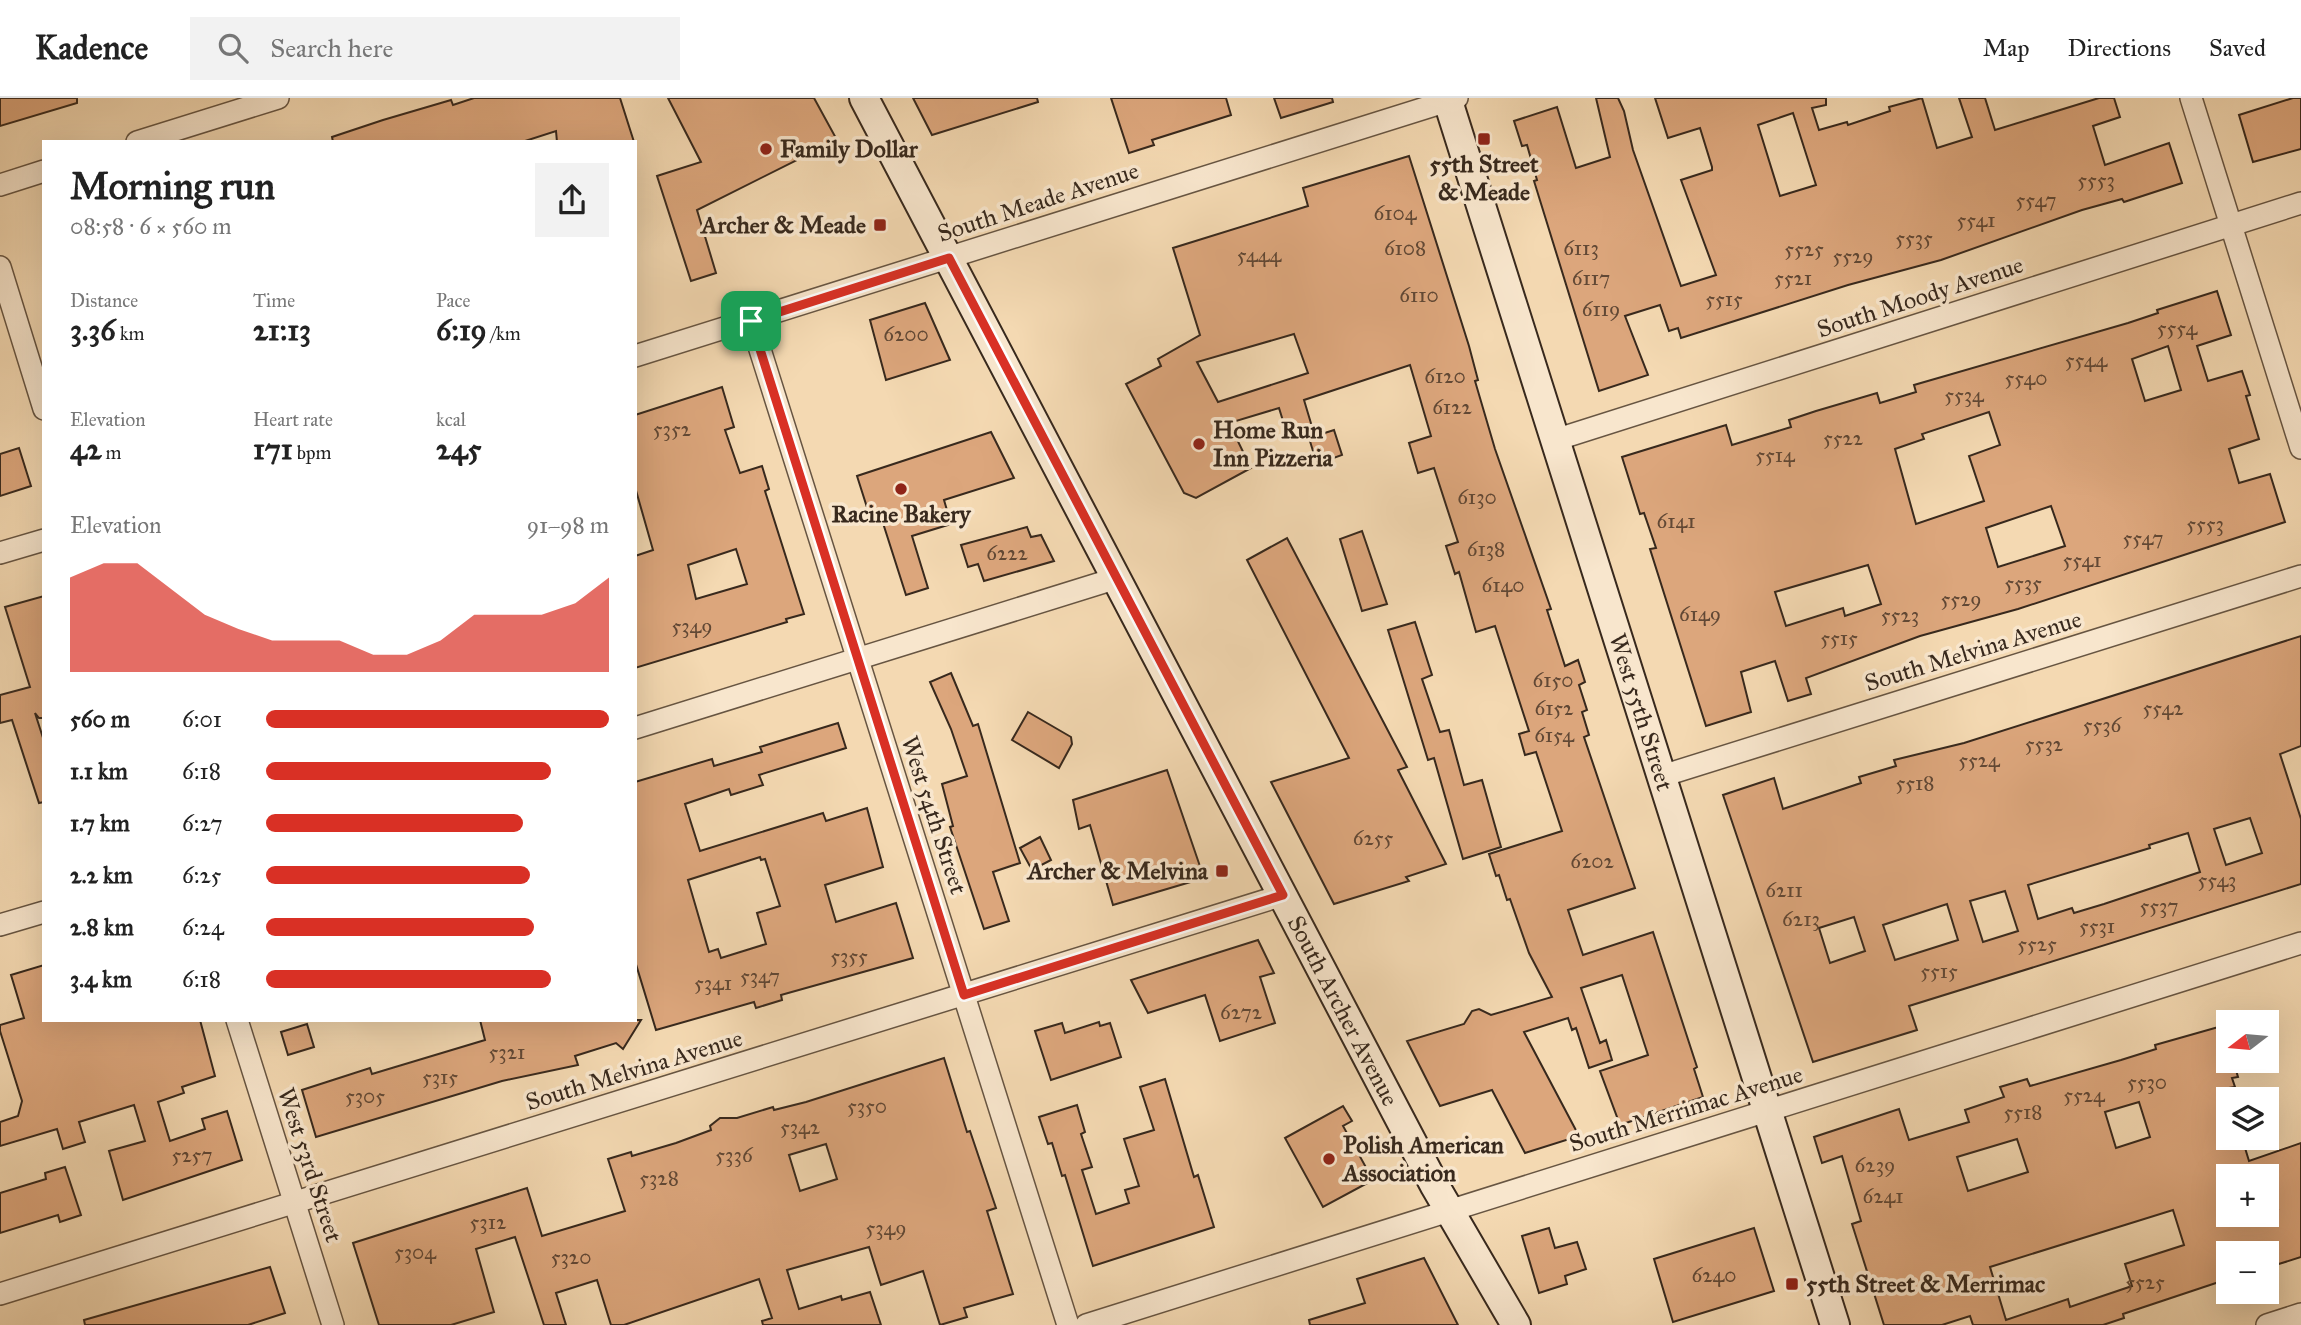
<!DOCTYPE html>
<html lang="en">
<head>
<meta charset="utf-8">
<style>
  body { margin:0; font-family:"IM FELL Great Primer",serif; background:#f2f2f2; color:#222; height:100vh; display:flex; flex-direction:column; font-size:26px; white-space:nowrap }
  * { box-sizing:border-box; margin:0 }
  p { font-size:23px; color:#767676 }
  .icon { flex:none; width:38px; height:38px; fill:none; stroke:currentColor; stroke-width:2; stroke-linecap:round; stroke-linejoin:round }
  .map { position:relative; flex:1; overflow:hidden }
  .panel { position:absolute; left:42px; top:42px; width:595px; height:882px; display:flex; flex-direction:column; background:#fff; border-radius:0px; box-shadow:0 7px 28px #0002 }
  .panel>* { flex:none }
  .needle { width:46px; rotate:254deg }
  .fabs { position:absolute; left:2216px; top:912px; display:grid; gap:14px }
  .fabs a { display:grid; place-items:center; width:63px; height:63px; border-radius:0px; background:#fff; box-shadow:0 7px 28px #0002; font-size:35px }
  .pin { position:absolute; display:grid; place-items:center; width:60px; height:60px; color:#fff; margin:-30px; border-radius:14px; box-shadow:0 4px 10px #0006 }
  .round { display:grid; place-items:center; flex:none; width:74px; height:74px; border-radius:0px; background:#f2f2f2 }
  .headline { display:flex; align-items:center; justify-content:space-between; height:119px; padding:0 28px }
  h1 { font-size:38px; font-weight:700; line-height:52px }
  .metrics { display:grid; grid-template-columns:repeat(3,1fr); gap:10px; height:119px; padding:7px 28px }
  .metrics div { display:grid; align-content:center }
  .metrics b { font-size:30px; font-weight:700 }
  .metrics small { font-size:19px; font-weight:400 }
  .metrics p { font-size:19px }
  .chart { height:196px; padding:14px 28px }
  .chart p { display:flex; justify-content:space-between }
  .chart svg { width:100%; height:126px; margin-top:7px; fill:#d93025; opacity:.7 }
  ul { padding:0 28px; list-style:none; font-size:23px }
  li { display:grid; grid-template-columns:112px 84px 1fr; align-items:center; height:52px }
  li i { height:18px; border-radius:9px; background:#d93025 }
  header { display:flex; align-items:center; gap:42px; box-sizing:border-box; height:98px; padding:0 35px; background:#fff; border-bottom:2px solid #e0e0e0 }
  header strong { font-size:33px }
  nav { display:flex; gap:38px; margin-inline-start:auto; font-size:24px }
  .search { width:490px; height:63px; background:#f2f2f2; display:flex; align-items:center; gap:18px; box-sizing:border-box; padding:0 24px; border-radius:0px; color:#767676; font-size:26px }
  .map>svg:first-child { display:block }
</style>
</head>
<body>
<header>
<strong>Kadence</strong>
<div class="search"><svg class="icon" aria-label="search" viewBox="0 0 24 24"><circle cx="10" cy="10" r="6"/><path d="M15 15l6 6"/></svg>Search here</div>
<nav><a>Map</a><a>Directions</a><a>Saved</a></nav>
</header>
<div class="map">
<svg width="2301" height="1227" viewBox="0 0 2301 1227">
  <rect width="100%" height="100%" fill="#f4d9b2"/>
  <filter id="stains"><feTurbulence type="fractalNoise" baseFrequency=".00286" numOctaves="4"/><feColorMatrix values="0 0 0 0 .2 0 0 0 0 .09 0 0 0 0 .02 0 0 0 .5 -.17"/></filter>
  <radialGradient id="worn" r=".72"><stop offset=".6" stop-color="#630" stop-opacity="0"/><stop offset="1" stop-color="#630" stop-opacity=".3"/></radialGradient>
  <!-- building -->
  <g fill="#dca67c" stroke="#38291d" stroke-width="2" fill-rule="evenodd">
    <path d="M0,0h77v5l-77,23z"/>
    <path d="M474,0h146l14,44h-77l-1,-11 -34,11h-189l-1,-5 51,-17 68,-20 2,5z"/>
    <path d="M668,0h146l23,42 -140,70 19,63 -25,8 -34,-105 44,-14z"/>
    <path d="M913,0h124l1,4 -106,33z"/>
    <path d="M1111,0h115l5,17 -79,25 2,5 -25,8z"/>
    <path d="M1274,0h58l1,4 -52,16z"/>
    <path d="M1596,0h22l6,13 9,39 48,136 35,-11 -35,-95 31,-10v-3l-12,-39 -32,10 -13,-40h171v7l-14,3 7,22 28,-8 1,3 42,-14 -1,-4 33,-9 15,50 35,-11 -13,-39h26l10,32 104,-32h15l6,19 -27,9 12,39 64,-22 13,40 -58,19 -2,-3 -40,11 -141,50 -93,25 -167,53 -3,-10 -9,3 -9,-26 -35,11 23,59 -49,16 -65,-210 3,-1 -10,-35 -5,1 -8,-25 43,-14 19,61 34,-11zM1793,15l23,72 -36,11 -22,-71z"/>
    <path d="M2293,0h8v51l-48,13 -14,-47z"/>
    <path d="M1409,58l60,190 9,34 -3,1 20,68 56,160 -4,1 18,56 13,-6 7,22 -6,3 8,25 -5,2 7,23 -5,2 51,151 -67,22 15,45 70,-23 44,135 -3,2 9,28 -83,28 -20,-54 48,-16 -26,-80 -41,13 19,55 6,-3 6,20 -23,8 -13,-40 -4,2 -4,-12 -44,14 55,104 -54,17 -33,-63 -52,16 -33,-65 57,-17 8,-13 7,-2 12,6 61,-18 -23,-44 -19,-54 -3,1 -8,-25 -3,1 -7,-22 73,-23 -26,-79 -11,3 -6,-21 10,-3 -34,-105 -19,6 -17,-60 -4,2 -9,-28 12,-4 -24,-74 -16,5 -9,-30 22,-7 -21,-71 -106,35 9,30 -25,7 -9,-29 -50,15 22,45 -55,30 -12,-5 -58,-109 35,-18 -3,-7 42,-24 -27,-87 135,-42 -5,-18zM1294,236l14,39 -90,29 -21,-40z"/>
    <path d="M2217,193l14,44 -34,11 11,35 34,-10 8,24 -4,1 13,43 -30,10 10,34 31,-9 15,48 -267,87 -98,27 -114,42 5,16 -23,7 -13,-40 -34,11 10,40 -45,14 -56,-177 6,-1 -12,-35 -4,1 -18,-57 104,-32 6,20 59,-18 -2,-7 27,-9 61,-18 3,10 36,-11 -2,-7 214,-62 30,-10 -1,-3zM2168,248l13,44 -36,11 -13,-42zM1989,314l11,33 -31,11 15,45 -68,23 -21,-75 29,-10 -2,-5zM2051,408l14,40 -67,21 -12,-39zM1868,467l13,39 -36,12 -2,-8 -57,18 -11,-34z"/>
    <path d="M925,205l25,57 -64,20 -16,-60z"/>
    <path d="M722,289l12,40 -9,3 15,43 22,-7 7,23 -4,2 39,123 -18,5 1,3 -152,46v-112l18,-6 -18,-63v-72zM736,451l11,35 -51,15 -8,-34z"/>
    <path d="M1334,332l8,25 -25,9 -8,-26z"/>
    <path d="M991,334l23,46 -70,22 7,24 -39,12 16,52 -22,7 -24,-75 -10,3 -15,-47z"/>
    <path d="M19,350l12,38 -31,10v-42z"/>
    <path d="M1027,429l4,10 10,-2 13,26 -70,20 -6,-17 -10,3 -7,-22z"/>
    <path d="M1362,433l25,73 -25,7 -22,-72z"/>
    <path d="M1287,440l120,229 -9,3 48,94 -40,13 3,4 -75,23 -63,-122 78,-24 -102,-198z"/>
    <path d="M44,498v122h-5l-4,-5 9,28v61l-5,1 -27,-83 -12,3v-28l30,-8 -25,-80z"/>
    <path d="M1415,524l17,53 -10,4 18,53 9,-2 15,55 18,-5 19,67 -38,12 -29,-101 -6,2 -40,-130z"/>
    <path d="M2301,538v110l-21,8 21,65v65l-392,122 8,24 -104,32 -90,-267 51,-17 9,31 78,-26 -2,-6 37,-11 -2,-6 70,-17zM2250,720l12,35 -36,12 -12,-36zM2188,735l12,39 -96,32 -30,9 -2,-5 -34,11 -10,-34 122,-37 -1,-3zM2005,793l13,40 -35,11 -13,-41zM1947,806l11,36 -63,20 -12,-35zM1854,819l11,34 -35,12 -11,-35z"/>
    <path d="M951,575l22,53 5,-2 42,139 -27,9 16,49 -25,8 -34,-102 3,-1 -11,-42 25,-8 -16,-47 -21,-47z"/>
    <path d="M1028,614l43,25 1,7 -13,24 -47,-28z"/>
    <path d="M838,625l8,25 -87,27 4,10 -32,10 -2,-6 -44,15 15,47 123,-38 3,8 41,-13 16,59 -58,18 11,37 60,-19 17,55 -132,37 1,5 -26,8 -2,-6 -98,28 -21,-69v-179l77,-23 2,7 48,-14 -2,-5zM760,759l1,3 4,-1 15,47 -23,7 9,31 -45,14 -3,-9 -9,3 -21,-72z"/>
    <path d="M1167,672l37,108 -91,27 -23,-80 -11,4 -6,-29z"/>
    <path d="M1040,739l11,23 -19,10 -12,-22z"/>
    <path d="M1258,842l16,33 -14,4 15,46 -55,18 -15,-46 -57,18 -17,-33z"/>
    <path d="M44,867v55h156l15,56 -33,11 2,6 -26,9 12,39 35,-12 -3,-10 25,-8 15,49 -119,40 -14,-49 36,-10 -11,-36 -55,17 6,20 -22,7 -6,-20 -57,17v-24l18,-6 4,-15 -22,-70v-6l24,-7 -13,-43z"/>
    <path d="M480,922h161l-18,29 -7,-6 -41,13 3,9 -76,16 -186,56 -14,-47 68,-22 2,6 113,-34z"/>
    <path d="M1099,924l1,4 10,-3 11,34 -70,23 -16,-49 27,-8 3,10z"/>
    <path d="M307,926l7,23 -26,8 -7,-23z"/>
    <path d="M2222,928l6,19v15h5l5,17 -6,1 3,9 -7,1v50h14l7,23 52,-18v114l-35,11v-15h-38v26l-105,35 1,4 -21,7h-130l-3,-9 -28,9h-58l-32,-101 9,-3 -19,-65 -20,7 -8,-26 85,-28 10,31 60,-18 -4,-12 39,-13 -4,-10 27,-8 3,7 91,-26 35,-11 -1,-4zM2139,1004l11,35 -34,11 -11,-36zM2017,1041l11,33 -60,19 -11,-34zM2228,1078h40l10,33 -50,15zM2173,1112l11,35 -59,19 7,22 -62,21 -2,-8 -62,21 -16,-53z"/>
    <path d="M944,960l23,74 3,-1 26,77 -9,3 26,83 -49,14 3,9 -27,8 -17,-54 -42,14 -12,-38 -82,23 12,39 42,-13 1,4 28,-8 11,33h-118l-1,-4 10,-3 -13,-39 -135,46h-13l-14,-45 -41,13 10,32h-22l-29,-88 -39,12 18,63 -43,13h-72l-26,-82 174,-55 15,48 83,-25 -17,-52 23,-7 1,4 44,-13 35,-13 -1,-4 10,-8h17l36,-11 1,3 32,-8zM826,1046l11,35 -37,12 -11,-36z"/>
    <path d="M1165,981l29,98 4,-2 16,52 -121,39 -28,-91 -3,1 -10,-33 -4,1 -9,-27 38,-12 8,27 -4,2 11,33 -10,3 14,44 33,-11 -4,-13 14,-4 -15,-47 30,-9 -14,-43z"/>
    <path d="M1343,1008l9,15 -9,5 30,54 -50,27 -38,-69z"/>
    <path d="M65,1069l16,48 -21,7 -2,-7 -58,18v-40l46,-14 -1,-6z"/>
    <path d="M1549,1130l6,20 22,-6 9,27 -21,7 2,8 -28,9 -17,-57z"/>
    <path d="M1754,1130l20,63 -101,31 -19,-63z"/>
    <path d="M1424,1160l34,67h-148l-1,-5 56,-17 -8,-24z"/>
    <path d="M270,1169l15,46 -37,12h-163l-1,-5z"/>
  </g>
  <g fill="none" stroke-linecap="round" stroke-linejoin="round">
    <!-- minor casing -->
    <g stroke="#675542" stroke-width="24">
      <g id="minor">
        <path d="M2191,0l110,350"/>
        <path d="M137,44l141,-44"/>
        <path d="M0,87l44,-14"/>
        <path d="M0,169l44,142"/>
        <path d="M751,223l317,1004"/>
        <path d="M635,258l822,-258"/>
        <path d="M1555,342l746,-237"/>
        <path d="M0,455l44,-13"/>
        <path d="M635,630l482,-150"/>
        <path d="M1662,678l639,-200"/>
        <path d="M0,827l44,-13"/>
        <path d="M237,922l96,305"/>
        <path d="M0,1196l1283,-399"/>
        <path d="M1086,1227l1215,-382"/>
        <path d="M2267,1227l34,-11"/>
      </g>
    </g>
    <!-- secondary casing -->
    <g stroke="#38291d" stroke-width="32">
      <g id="secondary">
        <path id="s1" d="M864,0l571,1088 81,139"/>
        <path id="s2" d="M1447,0l388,1227"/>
      </g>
    </g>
    <!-- minor -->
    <use href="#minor" stroke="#f8e6cd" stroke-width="21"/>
    <!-- secondary -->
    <use href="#secondary" stroke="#f8e6cd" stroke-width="28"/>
  </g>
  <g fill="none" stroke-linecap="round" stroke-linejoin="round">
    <!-- route casing -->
    <g stroke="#fff" stroke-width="14">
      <path id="route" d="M949,160l334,637 -319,100 -213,-674z"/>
    </g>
    <!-- route -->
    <use href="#route" stroke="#d93025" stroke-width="9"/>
  </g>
  <!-- markers -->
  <g fill="#8f2418" stroke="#f8e6cd" stroke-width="2.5">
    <rect x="1477" y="34" width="14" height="14" rx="3.5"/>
    <circle cx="766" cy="51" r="7"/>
    <rect x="873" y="120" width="14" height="14" rx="3.5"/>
    <circle cx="1199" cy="346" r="7"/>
    <circle cx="901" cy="391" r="7"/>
    <rect x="1215" y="766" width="14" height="14" rx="3.5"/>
    <circle cx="1329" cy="1061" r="7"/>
    <rect x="1785" y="1179" width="14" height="14" rx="3.5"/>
  </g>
  <g text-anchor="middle" stroke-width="7" stroke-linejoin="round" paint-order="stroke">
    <!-- number labels -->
    <g font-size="21" fill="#614835">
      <text x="2096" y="89">5553</text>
      <text x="2036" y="109">5547</text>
      <text x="1395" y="122">6104</text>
      <text x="1976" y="129">5541</text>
      <text x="1914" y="147">5535</text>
      <text x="1405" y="157">6108</text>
      <text x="1581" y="157">6113</text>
      <text x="1804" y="158">5525</text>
      <text x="1259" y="164">5444</text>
      <text x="1853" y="165">5529</text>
      <text x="1591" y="187">6117</text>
      <text x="1793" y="187">5521</text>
      <text x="1419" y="204">6110</text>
      <text x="1724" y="208">5515</text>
      <text x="1601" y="218">6119</text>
      <text x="2177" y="237">5554</text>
      <text x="906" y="243">6200</text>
      <text x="2086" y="269">5544</text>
      <text x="1445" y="285">6120</text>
      <text x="2026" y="287">5540</text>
      <text x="1964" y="304">5534</text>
      <text x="1452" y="316">6122</text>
      <text x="672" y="338">5352</text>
      <text x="1843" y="347">5522</text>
      <text x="1775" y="364">5514</text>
      <text x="1477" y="406">6130</text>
      <text x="1676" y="430">6141</text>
      <text x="2205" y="433">5553</text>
      <text x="2143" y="447">5547</text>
      <text x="1486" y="458">6138</text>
      <text x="1007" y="462">6222</text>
      <text x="2082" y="469">5541</text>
      <text x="2023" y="492">5535</text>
      <text x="1503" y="494">6140</text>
      <text x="1961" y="508">5529</text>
      <text x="1700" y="523">6149</text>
      <text x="1900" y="524">5523</text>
      <text x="692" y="535">5349</text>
      <text x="1839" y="547">5515</text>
      <text x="1553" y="589">6150</text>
      <text x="1554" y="617">6152</text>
      <text x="2163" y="617">5542</text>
      <text x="2102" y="634">5536</text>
      <text x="1554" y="644">6154</text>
      <text x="2044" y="653">5532</text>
      <text x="1979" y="669">5524</text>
      <text x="1915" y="692">5518</text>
      <text x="1373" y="747">6255</text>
      <text x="1592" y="770">6202</text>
      <text x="2217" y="789">5543</text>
      <text x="1784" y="799">6211</text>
      <text x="2159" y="815">5537</text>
      <text x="1801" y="828">6213</text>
      <text x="2097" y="835">5531</text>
      <text x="2037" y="853">5525</text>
      <text x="849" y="865">5355</text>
      <text x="1939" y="880">5515</text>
      <text x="760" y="885">5347</text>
      <text x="713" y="892">5341</text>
      <text x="1241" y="921">6272</text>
      <text x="507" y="961">5321</text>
      <text x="440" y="986">5315</text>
      <text x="2147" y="991">5530</text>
      <text x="2084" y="1004">5524</text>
      <text x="365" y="1005">5305</text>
      <text x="867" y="1015">5350</text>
      <text x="2023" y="1021">5518</text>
      <text x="800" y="1036">5342</text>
      <text x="192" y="1064">5257</text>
      <text x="734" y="1064">5336</text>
      <text x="1875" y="1074">6239</text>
      <text x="659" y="1087">5328</text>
      <text x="1883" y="1105">6241</text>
      <text x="488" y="1131">5312</text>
      <text x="886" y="1137">5349</text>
      <text x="415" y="1161">5304</text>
      <text x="571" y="1166">5320</text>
      <text x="1714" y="1184">6240</text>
      <text x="2145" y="1191">5525</text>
    </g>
    <!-- poi labels -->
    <g font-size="24" font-weight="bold" fill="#38291d" stroke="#f8e6cd" text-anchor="start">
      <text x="780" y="59">Family Dollar</text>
      <text x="1484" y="74" text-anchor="middle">55th Street<tspan x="1484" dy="28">&amp; Meade</tspan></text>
      <text x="866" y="135" text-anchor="end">Archer &amp; Meade</text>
      <text x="1213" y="340">Home Run<tspan x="1213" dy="28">Inn Pizzeria</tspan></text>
      <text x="901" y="424" text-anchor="middle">Racine Bakery</text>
      <text x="1208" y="781" text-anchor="end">Archer &amp; Melvina</text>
      <text x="1343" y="1055">Polish American<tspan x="1343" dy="28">Association</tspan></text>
      <text x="1806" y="1194">55th Street &amp; Merrimac</text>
    </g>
    <!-- street labels -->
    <g font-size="24" fill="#38291d" stroke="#f8e6cd">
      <text transform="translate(1038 104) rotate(-18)" y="8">South Meade Avenue</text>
      <text transform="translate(1920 199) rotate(-18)" y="8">South Moody Avenue</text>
      <text transform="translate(1973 553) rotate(-17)" y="8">South Melvina Avenue</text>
      <text dy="8" stroke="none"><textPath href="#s2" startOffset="644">West 55th Street</textPath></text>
      <text transform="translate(934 717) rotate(72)" y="8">West 54th Street</text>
      <text dy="8" stroke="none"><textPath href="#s1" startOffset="1031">South Archer Avenue</textPath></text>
      <text transform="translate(634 972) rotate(-17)" y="8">South Melvina Avenue</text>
      <text transform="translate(1686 1011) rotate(-17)" y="8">South Merrimac Avenue</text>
      <text transform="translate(310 1067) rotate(72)" y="8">West 53rd Street</text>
    </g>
  </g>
  <rect width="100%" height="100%" filter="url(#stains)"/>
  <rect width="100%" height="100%" fill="url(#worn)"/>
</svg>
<div class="fabs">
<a><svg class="needle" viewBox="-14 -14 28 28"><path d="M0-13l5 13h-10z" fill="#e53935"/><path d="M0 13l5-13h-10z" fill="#767676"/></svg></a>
<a><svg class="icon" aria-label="layers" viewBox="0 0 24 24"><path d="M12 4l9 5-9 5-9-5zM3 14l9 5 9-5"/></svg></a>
<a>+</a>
<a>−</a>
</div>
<div class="pin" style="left:751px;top:223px;background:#1e9e55"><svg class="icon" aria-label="arrive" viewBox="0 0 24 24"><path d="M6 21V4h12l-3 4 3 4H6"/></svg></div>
<section class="panel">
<div class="headline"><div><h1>Morning run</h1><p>08:58 · 6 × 560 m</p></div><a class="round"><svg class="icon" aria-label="share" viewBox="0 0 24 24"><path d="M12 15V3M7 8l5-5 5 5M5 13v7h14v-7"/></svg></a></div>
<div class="metrics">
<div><p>Distance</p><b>3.36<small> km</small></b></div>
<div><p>Time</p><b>21:13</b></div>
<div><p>Pace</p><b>6:19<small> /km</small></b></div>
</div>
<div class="metrics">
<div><p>Elevation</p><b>42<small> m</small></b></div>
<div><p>Heart rate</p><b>171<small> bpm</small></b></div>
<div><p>kcal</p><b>245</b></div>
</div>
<div class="chart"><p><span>Elevation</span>91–98 m</p>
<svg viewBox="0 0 160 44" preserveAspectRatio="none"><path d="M0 44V11L10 6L20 6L30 15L40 24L50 29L60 33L70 33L80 33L90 38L100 38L110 33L120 24L130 24L140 24L150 20L160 11V44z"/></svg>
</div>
<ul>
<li><b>560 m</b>6:01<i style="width:100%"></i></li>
<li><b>1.1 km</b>6:18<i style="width:83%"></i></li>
<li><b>1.7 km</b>6:27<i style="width:75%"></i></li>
<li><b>2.2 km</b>6:25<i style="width:77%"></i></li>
<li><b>2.8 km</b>6:24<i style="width:78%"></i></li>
<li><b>3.4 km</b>6:18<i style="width:83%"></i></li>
</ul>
</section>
</div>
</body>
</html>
